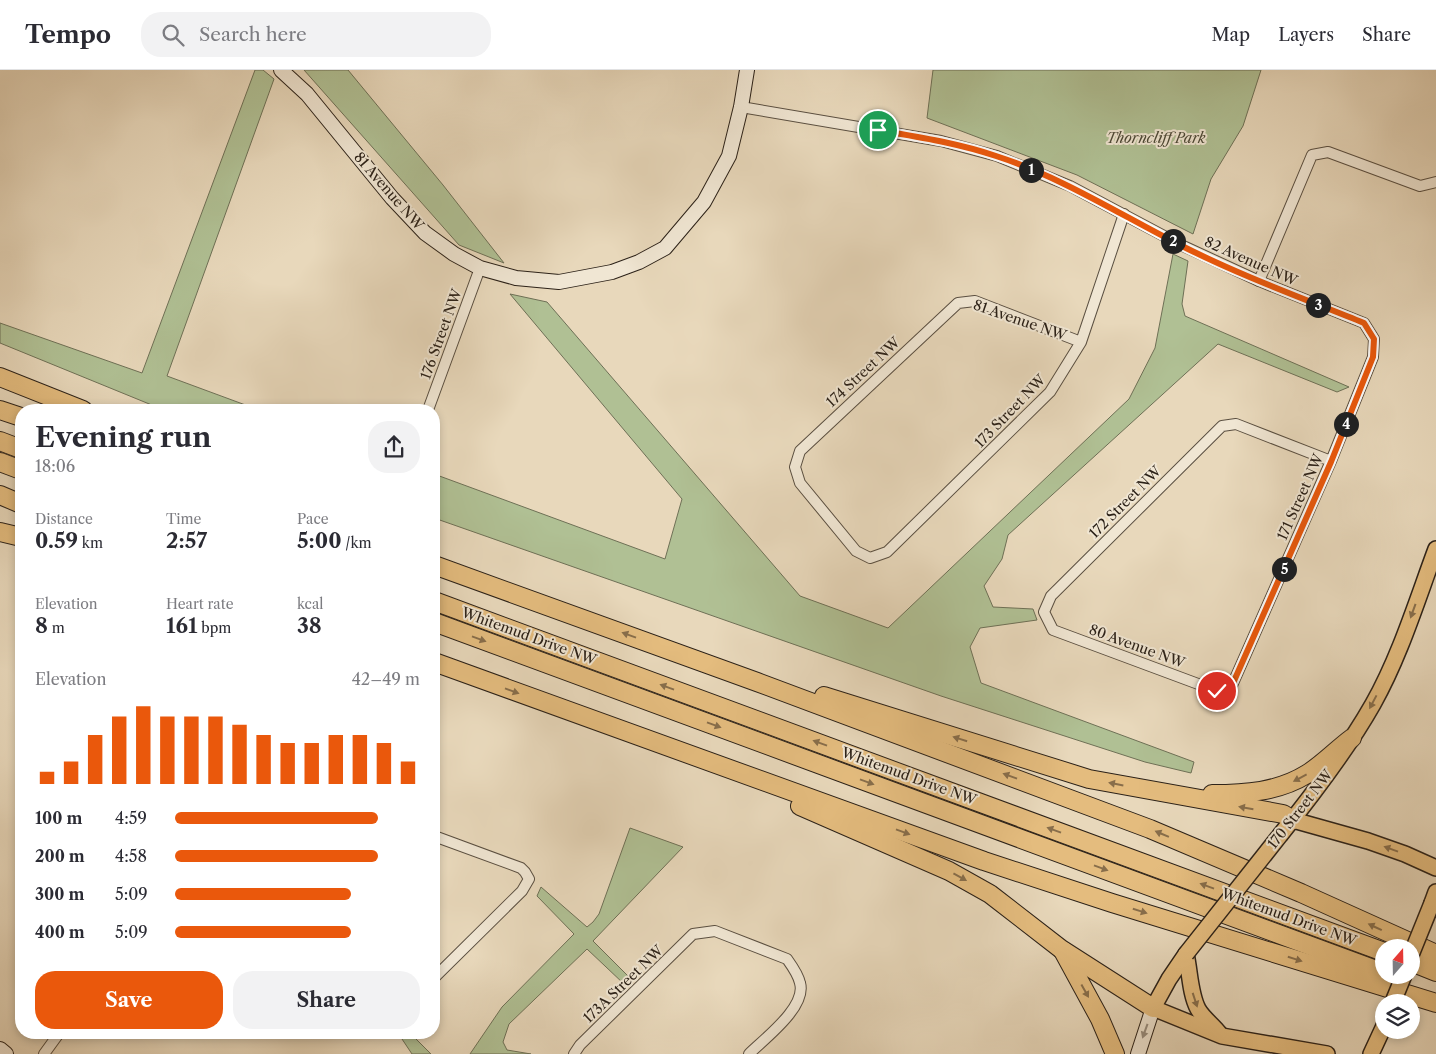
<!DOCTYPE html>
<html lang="en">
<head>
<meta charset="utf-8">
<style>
  body { margin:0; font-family:"Libre Caslon Text",serif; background:#f2f2f3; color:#2b2b33; height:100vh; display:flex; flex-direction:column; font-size:19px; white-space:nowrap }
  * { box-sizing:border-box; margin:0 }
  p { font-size:16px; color:#7c7c81 }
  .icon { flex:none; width:28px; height:28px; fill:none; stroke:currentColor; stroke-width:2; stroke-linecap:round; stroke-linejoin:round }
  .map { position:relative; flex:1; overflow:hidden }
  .drawer { position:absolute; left:15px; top:334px; width:425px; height:635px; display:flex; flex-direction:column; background:#fff; border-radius:20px; box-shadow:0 2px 8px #0003 }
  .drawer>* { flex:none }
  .needle { width:32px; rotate:20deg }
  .buttons { position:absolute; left:1375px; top:869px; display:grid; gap:10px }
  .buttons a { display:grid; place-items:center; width:45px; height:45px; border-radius:50%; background:#fff; box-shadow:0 2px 8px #0003; font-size:25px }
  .pin { position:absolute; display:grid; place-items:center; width:42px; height:42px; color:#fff; margin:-21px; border:2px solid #fff; border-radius:50%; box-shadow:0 1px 5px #0007 }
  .km { position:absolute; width:25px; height:25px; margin:-12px; border-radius:50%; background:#222; color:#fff; font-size:14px; line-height:25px; text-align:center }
  .round { display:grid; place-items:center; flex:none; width:52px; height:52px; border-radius:20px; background:#f2f2f3 }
  .head { display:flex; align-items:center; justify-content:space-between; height:85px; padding:0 20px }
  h1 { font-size:28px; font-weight:700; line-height:38px }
  .metrics { display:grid; grid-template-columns:repeat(3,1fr); gap:8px; height:85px; padding:5px 20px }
  .metrics div { display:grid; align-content:center }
  .metrics b { font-size:21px; font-weight:700 }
  .metrics small { font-size:14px; font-weight:400 }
  .metrics p { font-size:14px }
  .chart { height:140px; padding:10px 20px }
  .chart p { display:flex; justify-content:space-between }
  .chart svg { width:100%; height:90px; margin-top:5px; stroke:#ea580c; stroke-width:6 }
  .action { display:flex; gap:10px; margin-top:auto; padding:10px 20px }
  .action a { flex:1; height:58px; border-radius:20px; background:#ea580c; color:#fff; font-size:20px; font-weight:700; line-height:58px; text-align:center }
  .action a+a { background:#f2f2f3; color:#2b2b33 }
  ul { padding:0 20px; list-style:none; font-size:16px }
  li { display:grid; grid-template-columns:80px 60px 1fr; align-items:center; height:38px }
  li i { height:12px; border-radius:6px; background:#ea580c }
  header { display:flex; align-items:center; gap:30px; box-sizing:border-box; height:70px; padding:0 25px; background:#fff; border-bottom:1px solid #e1e1e2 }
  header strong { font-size:24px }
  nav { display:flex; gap:28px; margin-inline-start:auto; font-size:18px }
  .search { width:350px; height:45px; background:#f2f2f3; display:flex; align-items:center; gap:12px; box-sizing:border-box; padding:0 18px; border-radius:20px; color:#7c7c81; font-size:19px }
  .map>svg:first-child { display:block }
</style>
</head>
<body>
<header>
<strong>Tempo</strong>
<div class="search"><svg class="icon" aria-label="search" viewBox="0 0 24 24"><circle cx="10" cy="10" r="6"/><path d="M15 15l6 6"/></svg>Search here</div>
<nav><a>Map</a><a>Layers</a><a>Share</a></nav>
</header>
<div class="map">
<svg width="1436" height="984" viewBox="0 0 1436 984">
  <rect width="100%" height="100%" fill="#e8d8bb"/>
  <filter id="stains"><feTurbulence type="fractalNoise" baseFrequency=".004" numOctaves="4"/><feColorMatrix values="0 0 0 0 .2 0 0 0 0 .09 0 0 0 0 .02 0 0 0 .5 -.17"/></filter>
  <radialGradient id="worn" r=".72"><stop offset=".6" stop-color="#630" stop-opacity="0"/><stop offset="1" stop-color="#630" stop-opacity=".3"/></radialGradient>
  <!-- green -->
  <g fill="#b0c094" stroke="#6e7056">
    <path d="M255,0h8l11,9 -107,297 92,34h-95l-164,-67v-20l142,50z"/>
    <path d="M304,0h44l95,115 61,78 -45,-18z"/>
    <path d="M933,0h328l-18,56 -32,53 -18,55 -116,-59 -150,-57z"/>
    <path d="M1173,184l15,7 -6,43 3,12 164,71 -12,5 -119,-48 -210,191 -6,24 -18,27 9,21 40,2 4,11 -57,8 -10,19 11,36 213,79 -3,11 -46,-11 -204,-66 -507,-178v-44l231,85 17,-60 -172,-205 37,8 253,294 88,32 241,-229 26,-51z"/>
    <path d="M630,758l53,19 -90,94 37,37 -6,6 -37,-35 -78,75 -6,18 4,8 24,4h-61l32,-47 72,-73 -37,-38 4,-9 46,40 6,-5 6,-8z"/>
    <path d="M398,963h12l21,21h-19z"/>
  </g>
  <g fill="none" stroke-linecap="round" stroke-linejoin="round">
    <!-- street casing -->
    <g stroke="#5a4f41" stroke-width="12">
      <g id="street">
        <path d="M741,37l200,34 56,15 73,30 111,59 78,36 105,42 10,16 -1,18 -42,104 -101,229 -13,1 -164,-61 -9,-18 7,-16 171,-170 14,-2 95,37"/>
        <path d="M1259,211l53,-126 16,-3 92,34 16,-4"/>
        <path d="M1081,272l-106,-41 -17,2 -158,148 -5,16 5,16 56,68 14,7 17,-6 163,-160 31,-50 43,-128"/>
        <path d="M428,340l52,-142"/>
        <path d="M434,766l87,32 4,4 4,7 -7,12 -88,87"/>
        <path d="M44,984l16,-22"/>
        <path d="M574,984l6,-9 113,-111 22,-3 72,28c5,7 11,15 13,24 7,24 -36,56 -51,71"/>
      </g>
    </g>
    <!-- secondary casing -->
    <g stroke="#2b2118" stroke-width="16">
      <g id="secondary">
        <path d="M281,0l26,24 85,104 33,35 29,21 26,14 36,10 43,4 53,-10 27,-10 26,-14 39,-46 25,-46 12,-49 6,-37"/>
        <path d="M0,979l6,5"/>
        <path d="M1138,984l15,-46"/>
      </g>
    </g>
    <!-- primary casing -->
    <g stroke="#2b2118" stroke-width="18">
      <g id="primary">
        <path d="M1293,750l75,21 37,13 31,14"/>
        <path d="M1281,764c33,-41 66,-84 92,-130 27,-48 44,-104 63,-155"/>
        <path d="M1432,833l4,-11"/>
        <path d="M1186,884l-17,25 -16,29 69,28 105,18"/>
        <path d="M1186,884c4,18 4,40 12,55 5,9 15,16 21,24"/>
        <path d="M1371,984l13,-28"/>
      </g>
    </g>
    <!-- highway casing -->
    <g stroke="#2b2118" stroke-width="20">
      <g id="highway">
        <path d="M0,307l83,33"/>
        <path d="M0,340l21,7"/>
        <path d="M0,371l21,8"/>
        <path d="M0,392l21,8"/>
        <path d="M0,425l21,9"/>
        <path d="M0,462l21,5"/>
        <path d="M434,495l323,117 393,147 151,64 135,61"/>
        <path d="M434,531l950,351"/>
        <path d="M434,552l950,351"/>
        <path d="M434,592l550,199 128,42 324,100"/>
        <path d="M824,626l265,83 194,35 10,6"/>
        <path d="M1212,724c33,0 66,-2 95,-20 16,-10 30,-25 45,-36"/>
        <path d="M800,736l149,65 41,23 71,55 92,59"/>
        <path d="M1063,881l37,68 15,35"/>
        <path d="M1411,892l25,10"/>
      </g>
    </g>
    <!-- street -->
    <use href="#street" stroke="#f0e6d3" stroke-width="10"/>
    <!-- secondary -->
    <use href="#secondary" stroke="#f0e6d3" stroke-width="14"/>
    <!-- primary -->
    <use href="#primary" stroke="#e4bc7e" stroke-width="15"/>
    <!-- highway -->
    <use href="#highway" stroke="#e4bc7e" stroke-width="18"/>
    <!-- primary-bridge casing -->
    <g stroke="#2b2118" stroke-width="18" stroke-linecap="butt">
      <g id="primary-bridge">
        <path d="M1186,884l95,-120"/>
        <path d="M1411,885l21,-52"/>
        <path d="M1393,932l11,-27"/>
      </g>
    </g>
    <!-- primary-bridge -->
    <use href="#primary-bridge" stroke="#e4bc7e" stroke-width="15"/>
  </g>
  <!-- one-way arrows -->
  <defs><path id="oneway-solid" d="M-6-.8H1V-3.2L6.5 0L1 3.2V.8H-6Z" transform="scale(1.25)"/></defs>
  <g fill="#886e4b">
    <use href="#oneway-solid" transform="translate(1413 541) rotate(110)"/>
    <use href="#oneway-solid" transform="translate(629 565) rotate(-160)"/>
    <use href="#oneway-solid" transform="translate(479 569) rotate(20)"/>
    <use href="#oneway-solid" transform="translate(667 617) rotate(-160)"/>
    <use href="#oneway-solid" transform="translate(512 621) rotate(20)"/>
    <use href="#oneway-solid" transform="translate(1373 632) rotate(118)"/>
    <use href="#oneway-solid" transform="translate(714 655) rotate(20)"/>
    <use href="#oneway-solid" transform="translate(960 669) rotate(-162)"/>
    <use href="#oneway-solid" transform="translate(820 673) rotate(-160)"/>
    <use href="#oneway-solid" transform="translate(1010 706) rotate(-160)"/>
    <use href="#oneway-solid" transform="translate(1300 708) rotate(152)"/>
    <use href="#oneway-solid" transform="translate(867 712) rotate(20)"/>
    <use href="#oneway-solid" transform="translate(1116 714) rotate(-169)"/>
    <use href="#oneway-solid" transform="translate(1246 738) rotate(-170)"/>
    <use href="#oneway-solid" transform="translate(1054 760) rotate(-160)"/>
    <use href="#oneway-solid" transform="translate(903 762) rotate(20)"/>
    <use href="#oneway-solid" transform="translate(1162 764) rotate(-157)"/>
    <use href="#oneway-solid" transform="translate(1391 779) rotate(-160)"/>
    <use href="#oneway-solid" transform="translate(1101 798) rotate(20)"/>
    <use href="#oneway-solid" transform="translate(960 807) rotate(29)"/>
    <use href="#oneway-solid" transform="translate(1207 816) rotate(-160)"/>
    <use href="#oneway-solid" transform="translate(1140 841) rotate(17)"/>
    <use href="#oneway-solid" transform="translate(1375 857) rotate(-155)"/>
    <use href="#oneway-solid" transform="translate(1295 889) rotate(17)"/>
    <use href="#oneway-solid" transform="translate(1085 921) rotate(61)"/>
    <use href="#oneway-solid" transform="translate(1195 930) rotate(72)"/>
  </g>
  <use fill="#978d7f" href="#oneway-solid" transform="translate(1145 961) rotate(110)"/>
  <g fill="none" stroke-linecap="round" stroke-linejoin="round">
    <!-- route casing -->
    <g stroke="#fff" stroke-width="10">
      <path id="route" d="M878,60c40,7 80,13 118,26 65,21 123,58 184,89 59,30 122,53 184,78l10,16 -1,18 -42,105 -101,228 -13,1"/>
    </g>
    <!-- route -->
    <use href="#route" stroke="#ea580c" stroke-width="6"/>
  </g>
  <g text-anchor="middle" stroke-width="4" stroke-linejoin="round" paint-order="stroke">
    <!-- park labels -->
    <g font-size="14" font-style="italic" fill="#4c4937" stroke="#f0e6d3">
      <text x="1156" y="73">Thorncliff Park</text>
    </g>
    <!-- street labels -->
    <g font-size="14" fill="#2b2118" stroke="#f0e6d3">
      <text transform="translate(389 121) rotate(49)" y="5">81 Avenue NW</text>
      <text transform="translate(1251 191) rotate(24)" y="5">82 Avenue NW</text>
      <text transform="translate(1020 250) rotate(19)" y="5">81 Avenue NW</text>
      <text transform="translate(441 264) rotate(-70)" y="5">176 Street NW</text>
      <text transform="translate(863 302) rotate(-43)" y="5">174 Street NW</text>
      <text transform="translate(1010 341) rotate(-46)" y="5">173 Street NW</text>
      <text transform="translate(1300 427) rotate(-66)" y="5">171 Street NW</text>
      <text transform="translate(1125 432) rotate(-45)" y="5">172 Street NW</text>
      <text transform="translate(529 566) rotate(20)" y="5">Whitemud Drive NW</text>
      <text transform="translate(1137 576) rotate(20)" y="5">80 Avenue NW</text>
      <text transform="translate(909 706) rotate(20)" y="5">Whitemud Drive NW</text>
      <text transform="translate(1300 739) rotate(-52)" y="5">170 Street NW</text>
      <text transform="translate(1289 847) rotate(20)" y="5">Whitemud Drive NW</text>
      <text transform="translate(623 914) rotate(-44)" y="5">173A Street NW</text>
    </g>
  </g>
  <rect width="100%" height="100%" filter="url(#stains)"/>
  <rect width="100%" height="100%" fill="url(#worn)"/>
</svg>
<div class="buttons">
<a><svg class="needle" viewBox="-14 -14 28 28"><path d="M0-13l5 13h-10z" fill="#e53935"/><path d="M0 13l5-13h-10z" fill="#7c7c81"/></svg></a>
<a><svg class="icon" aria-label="layers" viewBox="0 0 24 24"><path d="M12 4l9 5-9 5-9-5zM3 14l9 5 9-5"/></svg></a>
</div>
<div class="pin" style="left:878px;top:60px;background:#1e9e55"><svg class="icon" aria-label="arrive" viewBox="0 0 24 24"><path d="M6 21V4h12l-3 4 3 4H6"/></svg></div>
<div class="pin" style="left:1217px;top:621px;background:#d93025"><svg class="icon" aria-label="check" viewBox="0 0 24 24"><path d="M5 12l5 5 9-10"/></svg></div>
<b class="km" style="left:1031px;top:100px">1</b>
<b class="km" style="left:1173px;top:171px">2</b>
<b class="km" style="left:1318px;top:235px">3</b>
<b class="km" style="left:1346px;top:354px">4</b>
<b class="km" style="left:1284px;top:499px">5</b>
<section class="drawer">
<div class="head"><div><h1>Evening run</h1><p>18:06</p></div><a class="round"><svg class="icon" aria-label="share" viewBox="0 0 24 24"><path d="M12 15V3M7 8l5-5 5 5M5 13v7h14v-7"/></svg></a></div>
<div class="metrics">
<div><p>Distance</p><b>0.59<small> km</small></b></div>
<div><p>Time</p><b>2:57</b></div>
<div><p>Pace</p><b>5:00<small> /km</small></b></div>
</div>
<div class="metrics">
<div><p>Elevation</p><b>8<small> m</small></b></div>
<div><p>Heart rate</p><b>161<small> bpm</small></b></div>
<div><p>kcal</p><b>38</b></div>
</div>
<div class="chart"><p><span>Elevation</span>42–49 m</p>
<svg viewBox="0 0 160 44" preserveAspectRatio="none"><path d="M5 44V38M15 44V33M25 44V20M35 44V11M45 44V6M55 44V11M65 44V11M75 44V11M85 44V15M95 44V20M105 44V24M115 44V24M125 44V20M135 44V20M145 44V24M155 44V33"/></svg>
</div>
<ul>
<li><b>100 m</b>4:59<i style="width:83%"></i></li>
<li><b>200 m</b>4:58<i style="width:83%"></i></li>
<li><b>300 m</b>5:09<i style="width:72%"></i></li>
<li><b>400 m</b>5:09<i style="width:72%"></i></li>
</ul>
<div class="action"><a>Save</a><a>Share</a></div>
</section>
</div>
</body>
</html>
